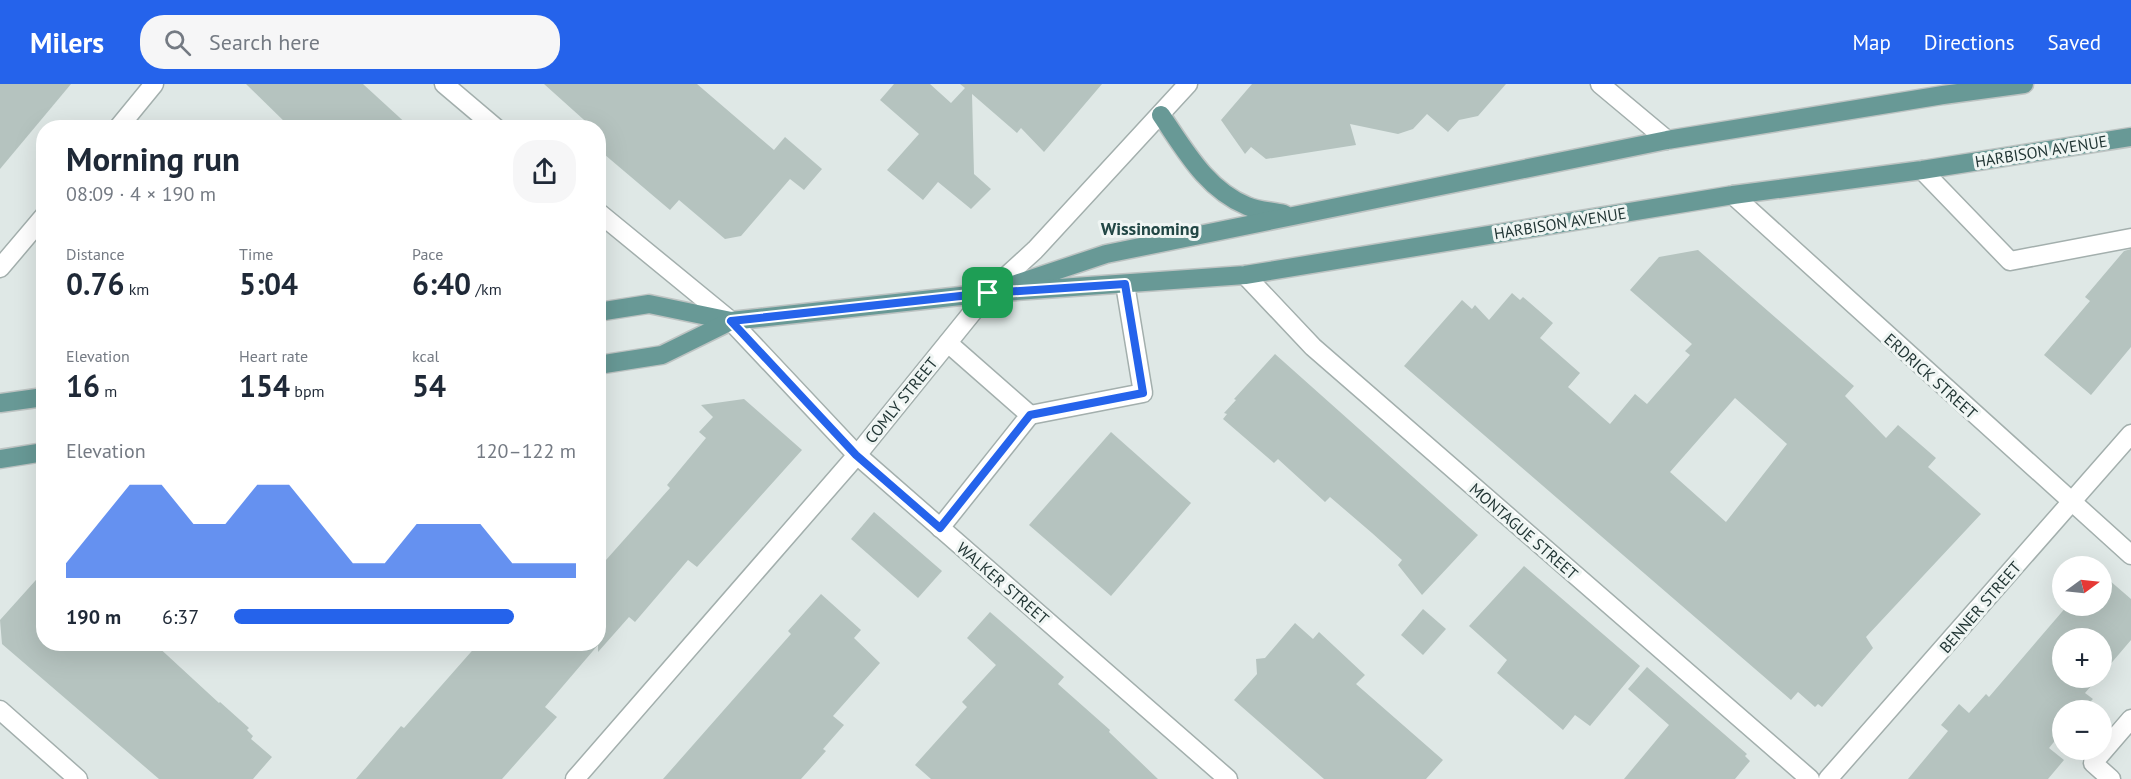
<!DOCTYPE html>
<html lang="en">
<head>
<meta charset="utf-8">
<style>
  body { margin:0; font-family:"PT Sans",sans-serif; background:#f6f6f7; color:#1f2937; height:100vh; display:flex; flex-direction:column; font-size:22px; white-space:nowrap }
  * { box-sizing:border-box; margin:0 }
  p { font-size:20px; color:#747a83 }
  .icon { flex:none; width:33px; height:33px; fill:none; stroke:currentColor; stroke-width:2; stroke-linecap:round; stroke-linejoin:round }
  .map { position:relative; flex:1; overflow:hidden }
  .side { position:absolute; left:36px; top:36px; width:570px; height:531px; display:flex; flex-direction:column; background:#fff; border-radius:24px; box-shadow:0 6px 24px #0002 }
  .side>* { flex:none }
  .needle { width:39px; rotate:75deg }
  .controls { position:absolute; left:2052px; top:472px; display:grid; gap:12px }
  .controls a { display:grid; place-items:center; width:60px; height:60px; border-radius:50%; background:#fff; box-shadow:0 6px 24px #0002; font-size:30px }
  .pin { position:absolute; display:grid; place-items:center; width:51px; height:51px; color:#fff; margin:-26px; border-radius:12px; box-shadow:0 3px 9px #0006 }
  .round { display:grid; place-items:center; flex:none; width:63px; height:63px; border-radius:24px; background:#f6f6f7 }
  .summary { display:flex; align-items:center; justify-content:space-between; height:102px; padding:0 30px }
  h1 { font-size:33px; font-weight:600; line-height:45px }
  .figures { display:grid; grid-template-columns:repeat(3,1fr); gap:9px; height:102px; padding:6px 30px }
  .figures div { display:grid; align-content:center }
  .figures b { font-size:30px; font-weight:600 }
  .figures small { font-size:16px; font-weight:400 }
  .figures p { font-size:16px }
  .chart { height:168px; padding:12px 30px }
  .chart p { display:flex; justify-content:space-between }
  .chart svg { width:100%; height:108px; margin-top:6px; fill:#2563eb; opacity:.7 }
  ul { padding:0 30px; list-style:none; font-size:20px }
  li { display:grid; grid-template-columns:96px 72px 1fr; align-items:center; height:45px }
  li i { height:15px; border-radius:8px; background:#2563eb }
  header { display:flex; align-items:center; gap:36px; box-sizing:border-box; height:84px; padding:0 30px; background:#2563eb; color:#fff }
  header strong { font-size:28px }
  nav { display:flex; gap:33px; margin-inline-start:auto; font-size:21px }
  .search { width:420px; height:54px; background:#f6f6f7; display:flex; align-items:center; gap:15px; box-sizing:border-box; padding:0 21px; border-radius:24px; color:#747a83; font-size:22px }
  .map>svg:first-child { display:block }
</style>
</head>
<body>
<header>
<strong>Milers</strong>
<div class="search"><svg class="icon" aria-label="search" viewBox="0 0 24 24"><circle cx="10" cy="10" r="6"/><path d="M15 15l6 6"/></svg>Search here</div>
<nav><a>Map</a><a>Directions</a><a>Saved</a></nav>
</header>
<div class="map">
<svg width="2131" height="695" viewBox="0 0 2131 695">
  <rect width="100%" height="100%" fill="#dfe8e6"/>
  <!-- building -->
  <g fill="#b5c3bf" fill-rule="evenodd">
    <path d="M0,0h71l-71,85z"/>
    <path d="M246,0h117l48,44h-120z"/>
    <path d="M544,0h153l77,66 11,-13 37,32 -18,21 -14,-11 -49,57 -16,3 -46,-39 -9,10 -72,-61v-21h-5z"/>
    <path d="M894,0h36l21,19 14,-15 -5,-4h142l-58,68 -23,-24 -4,5 -45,-39 2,80 17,15 -20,20 -33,-27 -15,18 -36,-30 32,-36 -39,-34z"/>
    <path d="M1252,0h254l-28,32 -19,4 -11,12 -21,-18 -14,15 -15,5 -48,-10 6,21 -90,14 -15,-12 -6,7 -24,-34z"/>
    <path d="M2131,165v98l-40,48 -47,-40 46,-54 -5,-4 39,-46z"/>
    <path d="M1698,166l156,136 -9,10 41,42 12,-13 38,33 -8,9 53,47 -115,123 7,11 -51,59 -4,-3 -3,3 -17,-15 -7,8 -387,-334 58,-66 10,9 3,-4 14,15 23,-27 8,7 3,-3 30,26 -13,15 40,35 -12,14 42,37 25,-30 12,10 43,-49 -5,-4 7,-7 -62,-54 29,-33zM1735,314l52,46 -61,78 -56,-50z"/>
    <path d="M1275,270l203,181 -56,60 -24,-30 4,-5 -30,-27 -42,-36 -5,5 -47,-43 -4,4 -51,-44 4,-5 -3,-1 12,-13 -2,-1z"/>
    <path d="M744,315l58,51 -105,117 -9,-7 -53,62 -6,-5 -31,35v-7l-53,62 12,10 -55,62h-146l45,-53 3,2 74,-84h120v-75l72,-81 -3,-3 39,-47 -7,-6 14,-15 -12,-12z"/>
    <path d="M1111,348l80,71 -80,93 -82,-71z"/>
    <path d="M874,428l68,59 -24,27 -67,-59z"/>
    <path d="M1524,482l116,100 -50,60 -15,-11 -12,15 -66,-57 10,-13 -38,-34z"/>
    <path d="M44,487v73h111l64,59 1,-1 29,26 -2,2 6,6 -2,3 21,18 -19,22h-94l-157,-135 -2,-24z"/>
    <path d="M2102,490l29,25v41l-29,34v-35h-40v39h36l-13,15 8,6 -12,12h-19v21l-13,16 15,12 -16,19h-140l40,-48 -7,-6 18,-21 10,9 17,-19 3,3 78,-91h35z"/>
    <path d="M821,510l40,36 -7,8 26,25 -47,53 11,9 -21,24 3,2 -25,28h-138l128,-145 -3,-3z"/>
    <path d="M1423,525l23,20 -23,26 -22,-20z"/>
    <path d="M990,528l74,65 -6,7 52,46 -1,2 49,47h-227l-16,-14 52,-58 -5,-5 34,-37 -29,-27z"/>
    <path d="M1295,539l18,16 6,-7 46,43 -9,9 87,76 -17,19h-102l-90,-79 23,-26 -1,-15 9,-1z"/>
    <path d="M1647,583l100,87 -2,2 5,5 -15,18h-111l45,-54 -41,-36z"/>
  </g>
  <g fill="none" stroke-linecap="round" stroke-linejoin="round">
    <!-- lane casing -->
    <g stroke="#a3afad" stroke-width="21">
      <g id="lane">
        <path d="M1922,86l88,91 121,-23"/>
        <path d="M1030,331l113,-22 -18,-109"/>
        <path d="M940,444l90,-113 -82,-72"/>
        <path d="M2111,695l-18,-16 38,-44"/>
      </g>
    </g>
    <!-- street casing -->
    <g stroke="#a3afad" stroke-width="21">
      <g id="street">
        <path d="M444,0l52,44"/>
        <path d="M1600,0l67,56"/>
        <path d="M118,44l36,-44"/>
        <path d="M1733,111l398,360"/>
        <path d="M598,128l133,109 126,134 371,324"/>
        <path d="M0,184l44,-52"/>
        <path d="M1245,191l68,72 497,432"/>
        <path d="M0,626l78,69"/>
        <path d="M575,695l282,-324 131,-162 47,-43 153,-166"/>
        <path d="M1828,695l303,-345"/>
      </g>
    </g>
    <!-- primary casing -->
    <g stroke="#bdc3c2" stroke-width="21">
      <g id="primary">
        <path d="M1161,31c24,35 45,74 86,91 11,5 25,5 37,8"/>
        <path d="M1013,201l93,-31 561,-114 276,-45 81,-11"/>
        <path d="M598,228l51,-8 82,17 257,-28 257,-18 488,-80 189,-25 209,-33"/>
        <path d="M598,281l64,-10 69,-34"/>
        <path d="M0,319l44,-6"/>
        <path d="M0,375l44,-7"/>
      </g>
    </g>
    <!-- lane -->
    <use href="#lane" stroke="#fff" stroke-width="18"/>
    <!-- street -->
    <use href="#street" stroke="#fff" stroke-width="18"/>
    <!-- primary -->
    <use href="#primary" stroke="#689996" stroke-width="18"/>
  </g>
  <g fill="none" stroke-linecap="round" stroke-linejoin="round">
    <!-- route casing -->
    <g stroke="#fff" stroke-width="12">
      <path id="route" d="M1125,200l18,109 -113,22 -90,113 -84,-73 -125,-134 257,-28z"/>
    </g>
    <!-- route -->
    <use href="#route" stroke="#2563eb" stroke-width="8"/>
  </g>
  <g text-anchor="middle" stroke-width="6" stroke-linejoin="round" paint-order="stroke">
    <!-- street labels -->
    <g font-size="16" fill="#223635" stroke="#eff5f3">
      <text transform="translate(2041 67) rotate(-9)" y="6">HARBISON AVENUE</text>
      <text transform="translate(1560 139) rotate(-9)" y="6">HARBISON AVENUE</text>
      <text transform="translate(1931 292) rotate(42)" y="6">ERDRICK STREET</text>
      <text transform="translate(901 316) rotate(-51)" y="6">COMLY STREET</text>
      <text transform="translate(1524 447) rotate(41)" y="6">MONTAGUE STREET</text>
      <text transform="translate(1003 499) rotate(41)" y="6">WALKER STREET</text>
      <text transform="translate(1980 523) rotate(-49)" y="6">BENNER STREET</text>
    </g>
    <!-- neighbourhood labels -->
    <g font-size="18" font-weight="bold" fill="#214644" stroke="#eff5f3">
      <text x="1150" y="151">Wissinoming</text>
    </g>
  </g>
</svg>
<div class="controls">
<a><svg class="needle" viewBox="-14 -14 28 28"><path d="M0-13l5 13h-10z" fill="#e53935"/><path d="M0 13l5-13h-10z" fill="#747a83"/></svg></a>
<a>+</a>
<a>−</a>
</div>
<div class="pin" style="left:988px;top:209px;background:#1e9e55"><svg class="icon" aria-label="arrive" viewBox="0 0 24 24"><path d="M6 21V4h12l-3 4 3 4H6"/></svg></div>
<section class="side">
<div class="summary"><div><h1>Morning run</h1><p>08:09 · 4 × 190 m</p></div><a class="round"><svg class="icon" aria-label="share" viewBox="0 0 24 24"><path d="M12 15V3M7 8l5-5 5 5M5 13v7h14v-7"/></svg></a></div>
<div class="figures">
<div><p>Distance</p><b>0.76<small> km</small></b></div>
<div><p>Time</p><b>5:04</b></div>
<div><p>Pace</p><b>6:40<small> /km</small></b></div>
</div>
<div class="figures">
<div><p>Elevation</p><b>16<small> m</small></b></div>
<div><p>Heart rate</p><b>154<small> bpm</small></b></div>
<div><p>kcal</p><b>54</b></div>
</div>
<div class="chart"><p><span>Elevation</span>120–122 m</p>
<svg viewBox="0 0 160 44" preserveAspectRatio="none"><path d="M0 44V38L10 22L20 6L30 6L40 22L50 22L60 6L70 6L80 22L90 38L100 38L110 22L120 22L130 22L140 38L150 38L160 38V44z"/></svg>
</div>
<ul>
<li><b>190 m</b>6:37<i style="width:82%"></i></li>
</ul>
</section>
</div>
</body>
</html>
